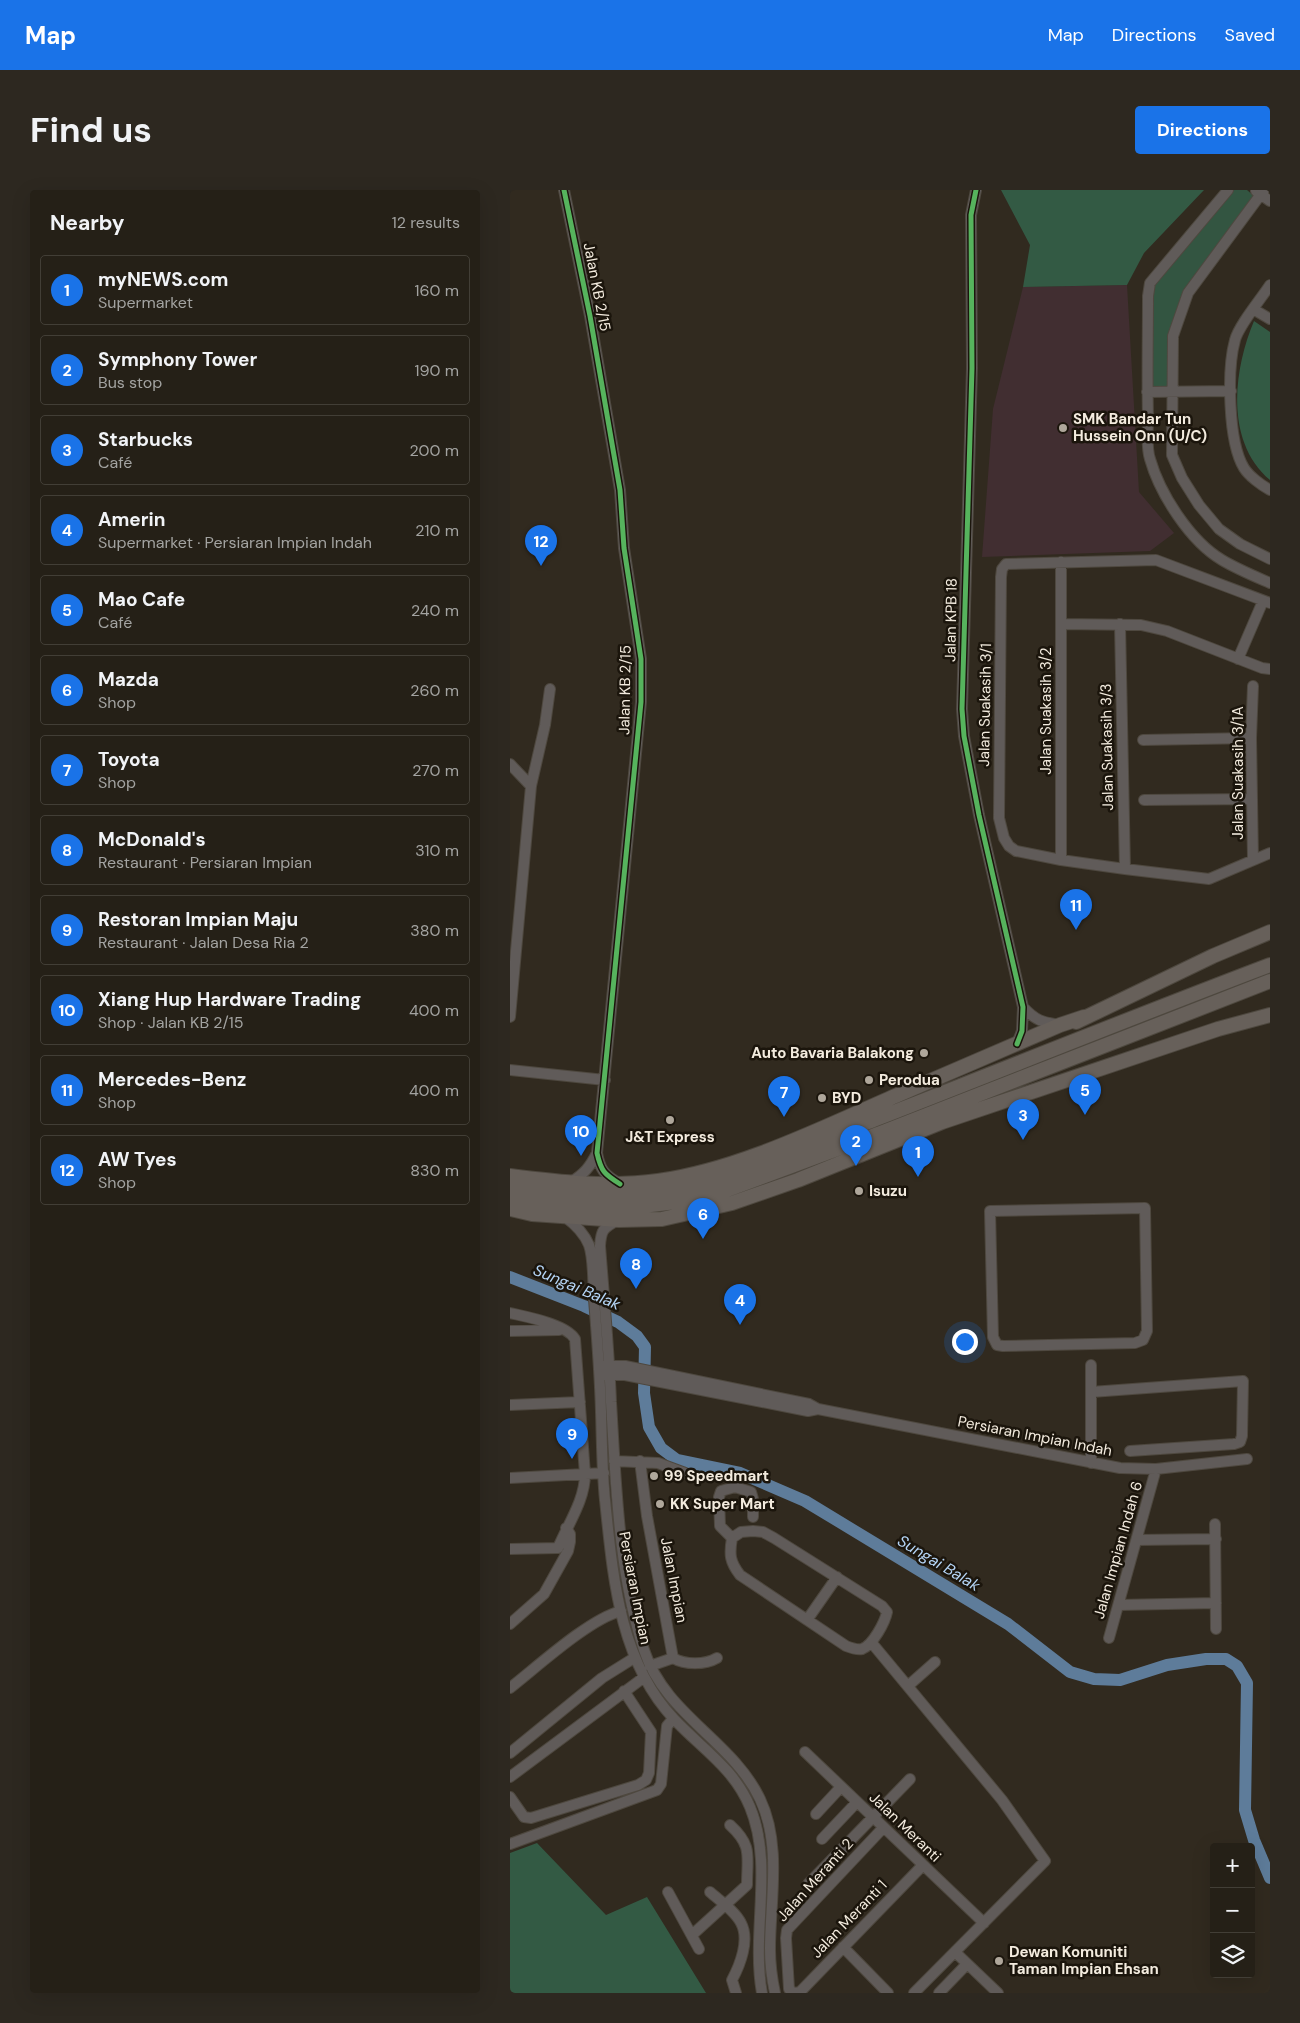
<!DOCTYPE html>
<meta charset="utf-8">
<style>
body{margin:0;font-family:"DM Sans",sans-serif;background:#2d2820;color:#f1f3f6}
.controls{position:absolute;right:15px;bottom:15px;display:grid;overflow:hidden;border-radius:5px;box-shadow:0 5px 20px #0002}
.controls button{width:45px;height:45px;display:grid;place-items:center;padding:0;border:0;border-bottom:1px solid #423e36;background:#252017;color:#f1f3f6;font:25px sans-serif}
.you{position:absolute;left:454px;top:1151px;width:18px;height:18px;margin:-12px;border:4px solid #fff;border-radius:50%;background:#1a73e8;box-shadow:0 0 0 8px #1a73e833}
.badge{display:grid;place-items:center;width:32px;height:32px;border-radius:50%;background:#1a73e8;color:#fff;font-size:16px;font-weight:700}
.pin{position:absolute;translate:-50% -41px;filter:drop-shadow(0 1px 2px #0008)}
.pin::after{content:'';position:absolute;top:26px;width:18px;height:15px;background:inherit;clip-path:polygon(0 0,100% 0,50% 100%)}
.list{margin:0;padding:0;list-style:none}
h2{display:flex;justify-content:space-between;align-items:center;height:65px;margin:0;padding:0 20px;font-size:21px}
h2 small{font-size:16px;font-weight:400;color:#a3a3a1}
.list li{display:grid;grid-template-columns:32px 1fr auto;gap:15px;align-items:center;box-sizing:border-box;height:70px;margin:0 10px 10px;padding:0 10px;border:1px solid #423e36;border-radius:5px}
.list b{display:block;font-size:19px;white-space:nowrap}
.list p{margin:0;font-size:16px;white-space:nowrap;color:#a3a3a1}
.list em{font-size:16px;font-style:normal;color:#a3a3a1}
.icon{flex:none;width:28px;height:28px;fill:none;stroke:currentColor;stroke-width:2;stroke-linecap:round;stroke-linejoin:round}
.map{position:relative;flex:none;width:760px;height:1803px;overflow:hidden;border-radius:5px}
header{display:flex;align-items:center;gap:30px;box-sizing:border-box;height:70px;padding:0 25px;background:#1a73e8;color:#fff}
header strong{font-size:24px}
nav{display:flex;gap:28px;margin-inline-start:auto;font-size:18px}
.intro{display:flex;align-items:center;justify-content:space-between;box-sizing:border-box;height:120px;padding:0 30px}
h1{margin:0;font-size:35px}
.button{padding:12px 22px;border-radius:5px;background:#1a73e8;color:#fff;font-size:18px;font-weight:700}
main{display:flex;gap:30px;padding:0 30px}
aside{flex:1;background:#252017;border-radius:5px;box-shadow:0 5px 20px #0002}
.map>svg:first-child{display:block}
.education{fill:#412e31}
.green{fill:#335541}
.forest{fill:#335a44}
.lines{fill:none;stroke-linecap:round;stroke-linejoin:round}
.river{stroke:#5e7c9a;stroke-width:12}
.minor-casing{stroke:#4e483f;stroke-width:12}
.highway-casing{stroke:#4e483f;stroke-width:16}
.minor{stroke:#605b59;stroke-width:10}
.highway{stroke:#67605a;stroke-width:14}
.cycleway-casing{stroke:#1b150c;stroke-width:8}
.cycleway{stroke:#56b35d;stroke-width:5}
.poi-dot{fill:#afa79b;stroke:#1b150c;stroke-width:2}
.labels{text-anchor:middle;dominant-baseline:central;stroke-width:5;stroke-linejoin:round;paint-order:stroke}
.street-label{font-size:15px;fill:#f3ebde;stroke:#1b150c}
.poi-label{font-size:15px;font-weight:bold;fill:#f3ebde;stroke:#1b150c;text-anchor:start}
.water-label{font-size:16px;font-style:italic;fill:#b5d5f6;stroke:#1b150c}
</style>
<header>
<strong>Map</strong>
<nav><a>Map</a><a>Directions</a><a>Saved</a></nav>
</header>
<div class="intro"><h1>Find us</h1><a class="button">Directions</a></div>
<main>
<aside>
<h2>Nearby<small>12 results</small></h2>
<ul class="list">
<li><span class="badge">1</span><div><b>myNEWS.com</b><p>Supermarket</p></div><em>160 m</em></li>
<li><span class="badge">2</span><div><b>Symphony Tower</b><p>Bus stop</p></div><em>190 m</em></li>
<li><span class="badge">3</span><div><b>Starbucks</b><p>Café</p></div><em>200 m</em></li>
<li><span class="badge">4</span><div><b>Amerin</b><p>Supermarket · Persiaran Impian Indah</p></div><em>210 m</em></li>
<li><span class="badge">5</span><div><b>Mao Cafe</b><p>Café</p></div><em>240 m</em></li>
<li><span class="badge">6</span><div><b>Mazda</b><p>Shop</p></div><em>260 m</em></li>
<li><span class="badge">7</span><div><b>Toyota</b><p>Shop</p></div><em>270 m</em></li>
<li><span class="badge">8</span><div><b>McDonald's</b><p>Restaurant · Persiaran Impian</p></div><em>310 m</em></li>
<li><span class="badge">9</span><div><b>Restoran Impian Maju</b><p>Restaurant · Jalan Desa Ria 2</p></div><em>380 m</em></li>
<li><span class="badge">10</span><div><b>Xiang Hup Hardware Trading</b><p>Shop · Jalan KB 2/15</p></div><em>400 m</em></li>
<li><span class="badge">11</span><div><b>Mercedes-Benz</b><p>Shop</p></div><em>400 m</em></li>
<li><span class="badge">12</span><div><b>AW Tyes</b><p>Shop</p></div><em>830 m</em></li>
</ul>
</aside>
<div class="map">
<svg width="760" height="1803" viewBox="0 0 760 1803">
<rect width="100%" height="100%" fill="#312a1f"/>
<!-- education -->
<path class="education" d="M 617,95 L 629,302 L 664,343 L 640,361 L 472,367 L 483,219 L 513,97 Z"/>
<!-- green -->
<path class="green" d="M 723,0 L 737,0 L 744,6 L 674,100 L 659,199 L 641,199 L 643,94 Z"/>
<!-- forest -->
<path class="forest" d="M 491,0 L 694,0 L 634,63 L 617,95 L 513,97 L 520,55 Z
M 744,131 L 760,142 L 760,290 C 715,252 723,181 744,131 Z
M 27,1653 L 96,1725 L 137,1707 L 196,1803 L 0,1803 L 0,1663 Z"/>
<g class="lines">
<!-- river -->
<path class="river" d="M 0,1087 L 74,1116 L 108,1132 L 127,1146 L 135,1157 L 134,1203 L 139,1237 L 151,1258 L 167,1270 L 230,1283 L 295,1311 L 498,1434 L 560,1482 L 584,1489 L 610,1490 L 657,1475 L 696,1469 L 716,1469 L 727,1476 L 737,1493 L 735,1620 L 744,1650 L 760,1688"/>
<!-- minor casing -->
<g class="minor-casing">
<path id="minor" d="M 54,0 L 80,126 L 110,300 L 114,358 L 131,469 L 131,512 L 87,963 C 90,979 94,985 109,993
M 466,0 L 461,25 L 462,178 L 452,519 L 454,546 L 469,625 L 513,817 L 512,841 L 507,854
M 718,0 L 640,93 L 638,106 C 638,146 637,187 638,228 C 638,241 636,257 640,269 C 650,304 680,351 712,370 C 727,379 744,386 760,393
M 754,0 L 678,103 L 663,146 L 662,265 L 672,288 L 689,315 L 709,339 L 730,354 L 760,369
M 746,1 L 760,11
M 760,95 C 751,109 729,135 725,150 C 717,179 718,252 734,278 C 739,286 751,295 760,300
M 743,119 L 760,129
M 637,202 L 721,201
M 760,413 L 646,370 L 496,374 L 492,379 L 491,387 L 489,628 L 494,648 L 499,656 L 506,661 L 551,670 L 615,679 L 699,689 L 760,663
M 551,434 L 631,435 L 657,441 L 752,478 L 760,479
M 610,434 L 615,679
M 728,469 L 753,411
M 633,550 L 741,548
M 0,574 L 21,596
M 634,610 L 742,609
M 551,670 L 551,372
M 743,670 L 741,548 L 743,496
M 513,817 C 526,831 532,832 550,835
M 0,827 L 21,596 L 35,535 L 40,499
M 0,880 L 95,890
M 61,992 C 74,984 80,977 87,963
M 635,1018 L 637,1141 L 633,1150 L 625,1153 L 493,1156 L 487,1155 L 483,1147 L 480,1021 Z
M 55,1027 C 66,1035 74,1043 79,1055 C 84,1069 83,1094 84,1109 C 87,1147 90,1184 91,1222 C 92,1251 92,1281 95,1310 C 103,1386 109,1471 164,1529 C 191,1558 224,1578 240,1617 C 264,1675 241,1742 252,1803
M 108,1030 C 93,1038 91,1040 90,1056 C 94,1108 99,1160 101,1212 C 106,1293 108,1382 134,1460 C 155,1525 222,1550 250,1609 C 272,1655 260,1711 260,1759 C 260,1774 262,1789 265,1803
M 0,1123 C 17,1127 56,1134 65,1149 L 75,1284 C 75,1310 58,1334 48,1358 L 0,1359
M 0,1141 L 49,1140
M 93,1176 L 115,1176 L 299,1214 L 308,1219 L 610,1278 L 646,1279 L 737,1269
M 95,1185 L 115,1185 L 298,1221 L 308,1219
M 581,1202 L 733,1191 L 732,1246 L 730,1252 L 724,1254 L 620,1261
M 0,1215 L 70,1212
M 104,1271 L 148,1273 L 175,1283
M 130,1271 L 137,1326 L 163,1468 C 175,1475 195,1475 207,1468
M 581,1273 L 581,1175
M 0,1288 L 94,1283
M 705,1334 L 706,1439
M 243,1341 L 253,1342 L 264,1348 L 372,1416 L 377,1422 C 375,1432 363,1455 352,1459 C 347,1460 341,1458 336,1456 L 230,1385 C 220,1372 219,1365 222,1348 L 231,1342 Z
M 222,1348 L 210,1336 L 209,1307 L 211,1301 L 225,1297 L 241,1302 L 243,1309 L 243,1327
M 627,1350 L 706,1349
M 609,1415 L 706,1413
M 297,1430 L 327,1387
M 0,1434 L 34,1404 L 58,1361 L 60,1352 L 60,1344 L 56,1338
M 599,1448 L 646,1279
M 361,1452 L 492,1610 L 535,1671 L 404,1803
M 140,1476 L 163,1468
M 399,1495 L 425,1472
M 0,1498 C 27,1477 79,1429 111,1421
M 295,1562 L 474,1733
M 0,1563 L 92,1488 L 124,1468
M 0,1587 L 133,1488
M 0,1607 L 14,1627 L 21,1628 L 128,1595 L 136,1590 L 139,1583 L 141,1542 L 114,1501
M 306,1624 L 331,1597
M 220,1635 C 243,1656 237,1666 237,1695
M 312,1649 L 347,1612
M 0,1654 L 147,1600 L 151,1594 L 157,1536 L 163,1529
M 298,1694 L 400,1589
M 158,1702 L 189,1759
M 200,1702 C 210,1711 225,1721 231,1733 C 240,1750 230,1775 222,1790 L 226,1803
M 182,1745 L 237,1695
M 333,1757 L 378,1803
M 445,1762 L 488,1803
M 283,1803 L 279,1799 L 276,1748 L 277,1740 L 373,1638
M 285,1803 L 290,1802 L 413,1675
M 429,1803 L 457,1774"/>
</g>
<!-- highway casing -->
<g class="highway-casing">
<path id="highway" d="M 566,832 L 703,766 L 760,742
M 0,986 C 48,992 99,998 148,991 C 229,980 314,937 390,904 C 443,881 497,858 550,835 L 574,827
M 0,997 C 44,1004 105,1008 149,1002 C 223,992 296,956 366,929 C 497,878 628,825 760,775
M 0,1011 L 116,1018 L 182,1010 L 217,1000 L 373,942 L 760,791
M 1,1019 L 22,1024 L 109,1030 L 152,1029 L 222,1013 L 288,990 L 432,932 L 708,839 L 760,825"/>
</g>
<!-- minor -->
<use href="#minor" class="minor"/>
<!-- highway -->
<use href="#highway" class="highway"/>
<!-- cycleway casing -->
<g class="cycleway-casing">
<path id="cycleway" d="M 54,0 L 80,126 L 110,300 L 114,358 L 131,469 L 131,512 L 87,963 C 91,981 94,984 110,994
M 466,0 L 461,25 L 462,178 L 452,519 L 454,546 L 469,625 L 513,817 L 512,841 L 507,854"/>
</g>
<!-- cycleway -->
<use href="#cycleway" class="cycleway"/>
</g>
<!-- markers -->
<g class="poi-dot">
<circle cx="553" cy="238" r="5"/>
<circle cx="414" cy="863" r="5"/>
<circle cx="359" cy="890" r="5"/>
<circle cx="312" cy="908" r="5"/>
<circle cx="160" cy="930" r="5"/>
<circle cx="349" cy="1001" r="5"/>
<circle cx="144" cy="1286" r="5"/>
<circle cx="150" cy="1314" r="5"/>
<circle cx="489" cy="1771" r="5"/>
</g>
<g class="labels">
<!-- street labels -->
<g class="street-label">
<text transform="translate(87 97) rotate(79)">Jalan KB 2/15</text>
<text transform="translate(441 430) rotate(-89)">Jalan KPB 18</text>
<text transform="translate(115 500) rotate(-89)">Jalan KB 2/15</text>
<text transform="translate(475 515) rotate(-89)">Jalan Suakasih 3/1</text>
<text transform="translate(536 521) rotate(-90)">Jalan Suakasih 3/2</text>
<text transform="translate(597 557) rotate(-91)">Jalan Suakasih 3/3</text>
<text transform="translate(728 583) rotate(-90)">Jalan Suakasih 3/1A</text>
<text transform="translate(525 1246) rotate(11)">Persiaran Impian Indah</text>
<text transform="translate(608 1360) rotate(-74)">Jalan Impian Indah 6</text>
<text transform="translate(164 1390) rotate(79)">Jalan Impian</text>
<text transform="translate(125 1398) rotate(79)">Persiaran Impian</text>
<text transform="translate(395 1637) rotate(44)">Jalan Meranti</text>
<text transform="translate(305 1690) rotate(-48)">Jalan Meranti 2</text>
<text transform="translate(339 1729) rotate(-46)">Jalan Meranti 1</text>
</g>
<!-- poi labels -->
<g class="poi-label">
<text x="563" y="229">SMK Bandar Tun<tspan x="563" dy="17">Hussein Onn (U/C)</tspan></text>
<text x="404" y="863" text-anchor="end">Auto Bavaria Balakong</text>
<text x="369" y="890">Perodua</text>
<text x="322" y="908">BYD</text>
<text x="160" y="947" text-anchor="middle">J&amp;T Express</text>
<text x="359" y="1001">Isuzu</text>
<text x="154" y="1286">99 Speedmart</text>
<text x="160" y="1314">KK Super Mart</text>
<text x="499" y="1762">Dewan Komuniti<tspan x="499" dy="17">Taman Impian Ehsan</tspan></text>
</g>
<!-- water labels -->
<g class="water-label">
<text transform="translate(67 1097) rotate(23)">Sungai Balak</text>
<text transform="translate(429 1373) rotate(31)">Sungai Balak</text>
</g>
</g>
</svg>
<div class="controls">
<button>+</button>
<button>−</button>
<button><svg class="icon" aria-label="layers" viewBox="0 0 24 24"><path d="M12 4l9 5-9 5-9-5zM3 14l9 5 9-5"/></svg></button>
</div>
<div class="you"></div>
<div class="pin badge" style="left:408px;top:987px">1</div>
<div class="pin badge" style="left:346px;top:976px">2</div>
<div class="pin badge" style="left:513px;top:950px">3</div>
<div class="pin badge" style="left:230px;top:1135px">4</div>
<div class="pin badge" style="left:575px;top:925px">5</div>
<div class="pin badge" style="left:193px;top:1049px">6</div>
<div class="pin badge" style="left:274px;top:927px">7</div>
<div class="pin badge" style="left:126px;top:1099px">8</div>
<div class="pin badge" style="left:62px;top:1269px">9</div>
<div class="pin badge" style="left:71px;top:966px">10</div>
<div class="pin badge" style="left:566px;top:740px">11</div>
<div class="pin badge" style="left:31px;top:376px">12</div>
</div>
</main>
